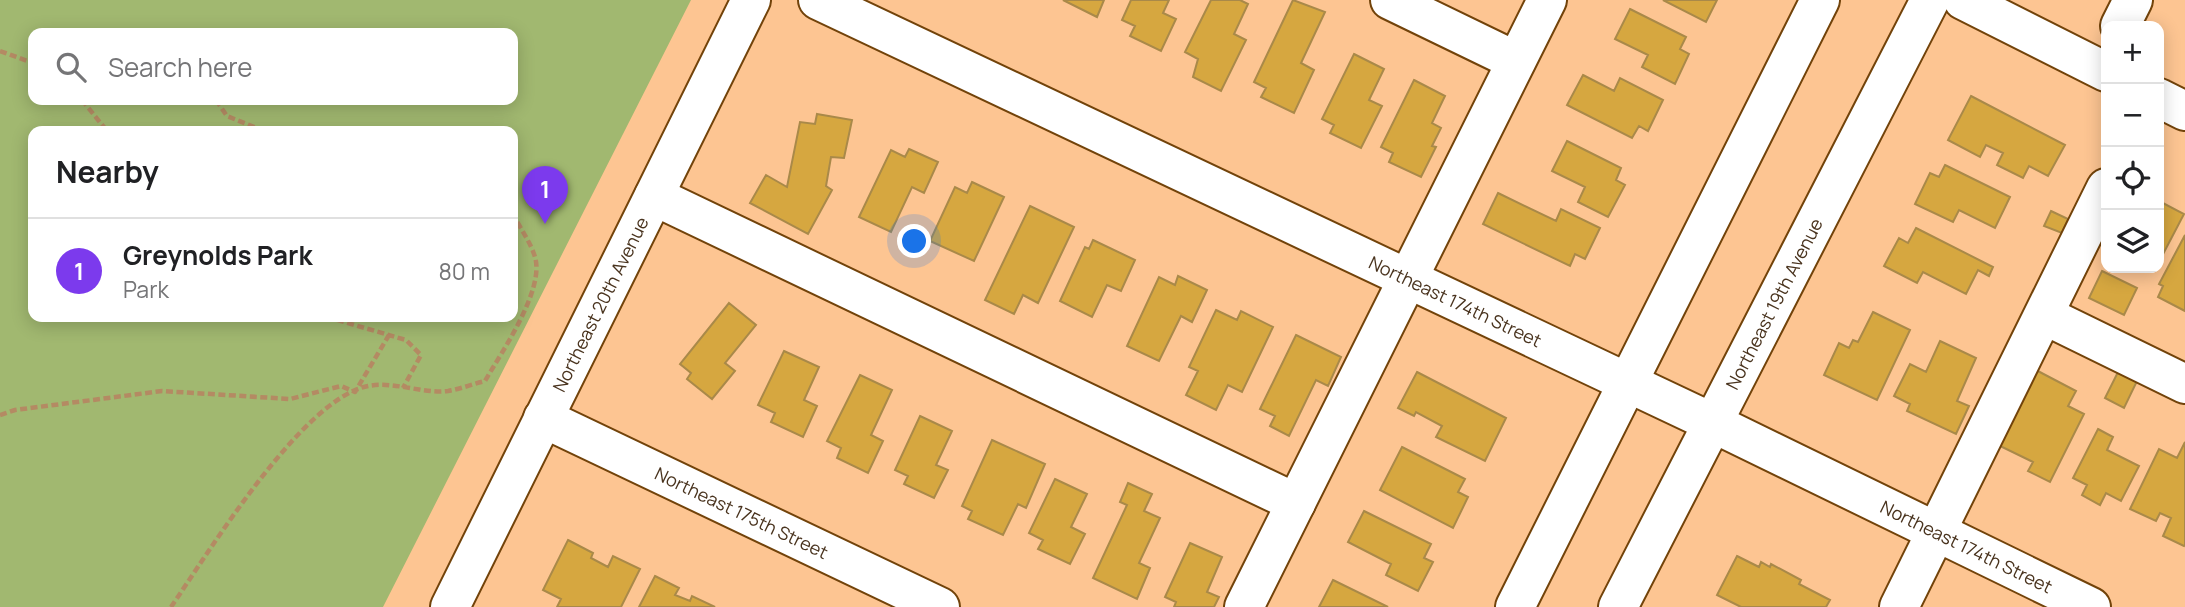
<!DOCTYPE html>
<meta charset="utf-8">
<style>
body{margin:0;font-family:Manrope,sans-serif;background:#f2f2f2;color:#202124}
.controls{position:absolute;right:21px;top:21px;display:grid;overflow:hidden;border-radius:14px;box-shadow:0 4px 18px #0003}
.controls button{width:63px;height:63px;display:grid;place-items:center;padding:0;border:0;border-bottom:2px solid #e0e0e0;background:#fff;color:#202124;font:35px sans-serif}
.you{position:absolute;left:915px;top:242px;width:24px;height:24px;margin:-18px;border:5px solid #fff;border-radius:50%;background:#1a73e8;box-shadow:0 0 0 10px #1a73e833}
.badge{display:grid;place-items:center;width:46px;height:46px;border-radius:50%;background:#7c3aed;color:#fff;font-size:23px;font-weight:700}
.pin{position:absolute;translate:-50% -58px;filter:drop-shadow(0 2px 4px #0008)}
.pin::after{content:'';position:absolute;top:37px;width:24px;height:21px;background:inherit;clip-path:polygon(0 0,100% 0,50% 100%)}
.list{margin:0;padding:0;list-style:none}
h2{display:flex;justify-content:space-between;align-items:center;height:91px;margin:0;padding:0 28px;font-size:30px}
h2 small{font-size:23px;font-weight:400;color:#757577}
.list li{display:grid;grid-template-columns:46px 1fr auto;gap:21px;align-items:center;box-sizing:border-box;height:105px;padding:0 28px;border-top:2px solid #e0e0e0}
.list b{display:block;font-size:26px;white-space:nowrap}
.list p{margin:0;font-size:23px;white-space:nowrap;color:#757577}
.list em{font-size:23px;font-style:normal;color:#757577}
.icon{flex:none;width:38px;height:38px;fill:none;stroke:currentColor;stroke-width:2;stroke-linecap:round;stroke-linejoin:round}
.map{position:relative;flex:none;width:2185px;height:607px;overflow:hidden}
.search{position:absolute;background:#fff;box-shadow:0 4px 18px #0003;left:28px;top:28px;width:490px;height:77px;display:flex;align-items:center;gap:18px;box-sizing:border-box;padding:0 24px;border-radius:14px;color:#757577;font-size:26px}
.panel{position:absolute;background:#fff;box-shadow:0 4px 18px #0003;left:28px;top:126px;width:490px;height:196px;border-radius:14px}
.map>svg:first-child{display:block}
.green{fill:#a1b870;fill-rule:evenodd}
.building{fill:#d6a740;stroke:#a98949;stroke-width:2}
.lines{fill:none;stroke-linecap:round;stroke-linejoin:round}
.minor-casing{stroke:#72430a;stroke-width:42}
.path{stroke:#b48a63;stroke-width:4.5;stroke-dasharray:7 3.5;stroke-linecap:butt}
.minor{stroke:#fff;stroke-width:38}
.labels{text-anchor:middle;dominant-baseline:central;stroke-width:6;stroke-linejoin:round;paint-order:stroke}
.street-label{font-size:18px;fill:#49331e;stroke:#fcf0e6}
</style>
<div class="map">
<svg width="2185" height="607" viewBox="0 0 2185 607">
<rect width="100%" height="100%" fill="#fdc592"/>
<!-- green -->
<path class="green" d="M 0,0 L 691,0 L 383,607 L 0,607 ZM 33,33 L 513,33 L 513,100 L 33,100 ZM 33,131 L 513,131 L 513,317 L 33,317 Z"/>
<!-- building -->
<path class="building" d="M 1063,0 L 1104,0 L 1097,17 Z
M 1131,0 L 1169,0 L 1163,13 L 1176,19 L 1161,51 L 1130,36 L 1135,26 L 1122,20 Z
M 1211,0 L 1240,0 L 1248,4 L 1234,34 L 1246,40 L 1221,91 L 1193,77 L 1198,59 L 1185,52 Z
M 1293,0 L 1325,12 L 1301,63 L 1314,70 L 1294,113 L 1261,97 L 1266,88 L 1254,82 Z
M 1663,0 L 1717,0 L 1706,22 Z
M 1630,9 L 1686,37 L 1680,49 L 1689,54 L 1675,84 L 1642,67 L 1648,55 L 1615,39 Z
M 1354,54 L 1384,69 L 1369,100 L 1382,106 L 1361,148 L 1330,133 L 1334,125 L 1322,119 Z
M 1583,75 L 1614,91 L 1620,78 L 1663,100 L 1648,131 L 1639,126 L 1632,138 L 1567,105 Z
M 1414,80 L 1445,96 L 1432,123 L 1441,128 L 1432,146 L 1436,147 L 1421,177 L 1389,162 L 1393,153 L 1381,147 Z
M 1971,96 L 2065,145 L 2048,176 L 2029,166 L 2023,178 L 1997,165 L 2003,153 L 1986,145 L 1980,157 L 1948,140 Z
M 817,114 L 852,120 L 844,158 L 831,157 L 826,186 L 832,190 L 808,234 L 750,203 L 766,175 L 787,187 L 800,122 L 815,124 Z
M 1567,141 L 1621,168 L 1616,180 L 1625,185 L 1608,217 L 1578,202 L 1585,187 L 1552,171 Z
M 909,149 L 938,162 L 924,193 L 912,187 L 891,232 L 859,217 L 891,150 L 905,157 Z
M 1945,165 L 2010,197 L 1995,228 L 1959,210 L 1953,222 L 1915,204 L 1930,173 L 1939,177 Z
M 972,182 L 1004,197 L 974,261 L 930,241 L 955,187 L 967,193 Z
M 1498,193 L 1556,221 L 1561,209 L 1600,228 L 1585,259 L 1575,254 L 1570,266 L 1483,224 Z
M 2159,201 L 2184,214 L 2161,258 L 2159,257 Z
M 1030,206 L 1074,227 L 1038,303 L 1023,295 L 1014,314 L 985,300 Z
M 2051,211 L 2068,219 L 2062,233 L 2044,226 Z
M 1916,228 L 1993,267 L 1989,276 L 1978,270 L 1966,294 L 1923,272 L 1917,283 L 1884,266 L 1899,238 L 1908,243 Z
M 2185,235 L 2185,311 L 2158,297 L 2163,286 L 2159,284 Z
M 1093,240 L 1135,260 L 1121,291 L 1107,285 L 1092,317 L 1060,301 L 1085,247 L 1089,249 Z
M 2102,271 L 2137,288 L 2124,315 L 2089,298 Z
M 1178,276 L 1207,290 L 1192,322 L 1181,316 L 1159,361 L 1127,346 L 1159,277 L 1175,285 Z
M 729,303 L 756,325 L 725,363 L 735,371 L 712,399 L 687,379 L 691,373 L 680,364 Z
M 1216,310 L 1237,320 L 1241,311 L 1273,327 L 1242,392 L 1228,385 L 1216,410 L 1186,395 L 1198,371 L 1189,367 Z
M 1873,312 L 1910,330 L 1877,400 L 1824,375 L 1839,343 L 1849,348 L 1853,340 L 1858,342 Z
M 1296,335 L 1341,357 L 1328,386 L 1316,380 L 1289,436 L 1270,426 L 1275,416 L 1260,409 Z
M 1940,341 L 1976,358 L 1957,401 L 1969,406 L 1956,434 L 1907,411 L 1910,404 L 1894,396 L 1910,364 L 1926,372 Z
M 784,351 L 819,367 L 804,400 L 817,406 L 803,437 L 771,422 L 775,413 L 758,405 Z
M 2034,369 L 2076,391 L 2068,406 L 2084,414 L 2050,482 L 2028,471 L 2033,462 L 1996,444 Z
M 2119,370 L 2138,379 L 2124,408 L 2105,398 Z
M 1417,372 L 1506,418 L 1485,461 L 1436,437 L 1442,426 L 1416,412 L 1414,416 L 1398,408 Z
M 860,375 L 892,390 L 871,435 L 883,441 L 868,473 L 837,458 L 841,448 L 827,441 Z
M 920,416 L 952,431 L 936,465 L 948,470 L 934,498 L 904,484 L 908,476 L 895,470 Z
M 2098,429 L 2113,437 L 2107,450 L 2139,466 L 2121,501 L 2106,493 L 2100,505 L 2082,495 L 2087,485 L 2073,478 Z
M 992,440 L 1045,464 L 1026,508 L 1018,504 L 1003,535 L 968,519 L 972,511 L 962,506 Z
M 2185,442 L 2185,545 L 2184,546 L 2163,536 L 2171,518 L 2160,513 L 2156,521 L 2130,509 L 2159,449 L 2177,458 Z
M 1402,447 L 1465,479 L 1458,492 L 1468,497 L 1453,528 L 1380,490 Z
M 1055,479 L 1087,494 L 1071,527 L 1085,534 L 1070,564 L 1038,549 L 1043,540 L 1029,533 Z
M 1128,483 L 1152,494 L 1144,511 L 1160,518 L 1139,563 L 1150,568 L 1137,599 L 1093,578 L 1127,505 L 1120,502 Z
M 1364,511 L 1431,544 L 1424,558 L 1433,562 L 1418,591 L 1386,575 L 1391,564 L 1348,542 Z
M 568,540 L 593,553 L 591,558 L 608,567 L 613,556 L 640,569 L 621,607 L 557,607 L 561,599 L 543,590 Z
M 1190,543 L 1222,557 L 1207,592 L 1219,597 L 1214,607 L 1174,607 L 1176,602 L 1165,597 Z
M 1737,556 L 1759,567 L 1761,562 L 1770,567 L 1771,564 L 1801,580 L 1799,584 L 1830,600 L 1826,607 L 1741,607 L 1717,595 Z
M 655,576 L 679,588 L 675,595 L 690,601 L 692,596 L 715,607 L 639,607 Z
M 1333,580 L 1388,607 L 1319,607 Z"/>
<g class="lines">
<!-- minor casing -->
<g class="minor-casing">
<g id="minor">
<path id="s1" d="M 818,0 L 1711,422 L 2091,607"/>
<path d="M 1390,0 L 1516,61"/>
<path d="M 1963,0 L 2106,72"/>
<path d="M 2120,26 L 2133,0"/>
<path d="M 2159,98 L 2185,111"/>
<path d="M 654,196 L 1296,503"/>
<path d="M 2044,315 L 2185,384"/>
<path id="s2" d="M 543,418 L 940,607"/>
<path id="s3" d="M 450,607 L 751,0"/>
<path d="M 1244,607 L 1547,0"/>
<path d="M 1515,607 L 1820,0"/>
<path id="s4" d="M 1618,607 L 1930,0"/>
<path d="M 1899,607 L 2106,188"/>
</g>
</g>
<!-- path -->
<path class="path" d="M 0,51 L 33,63
M 82,100 L 107,131
M 216,100 L 227,116 L 264,131
M 327,317 L 406,340 L 421,355 L 403,388
M 0,415 L 15,410 L 162,391 L 290,399 L 341,386 L 355,392 L 389,335
M 171,607 C 209,552 302,399 368,386 C 394,381 423,394 448,391 C 460,389 473,384 485,381 C 501,353 545,290 535,257 C 531,243 520,228 513,214"/>
<!-- minor -->
<use href="#minor" class="minor"/>
</g>
<g class="labels">
<!-- street labels -->
<g class="street-label">
<text stroke="none"><textPath href="#s1" startOffset="705">Northeast 174th Street</textPath></text>
<text stroke="none"><textPath href="#s4" startOffset="341">Northeast 19th Avenue</textPath></text>
<text stroke="none"><textPath href="#s3" startOffset="338">Northeast 20th Avenue</textPath></text>
<text stroke="none"><textPath href="#s2" startOffset="220">Northeast 175th Street</textPath></text>
<text stroke="none"><textPath href="#s1" startOffset="1272">Northeast 174th Street</textPath></text>
</g>
</g>
</svg>
<div class="controls">
<button>+</button>
<button>−</button>
<button><svg class="icon" aria-label="locate" viewBox="0 0 24 24"><circle cx="12" cy="12" r="6"/><path d="M12 2v4M12 18v4M2 12h4M18 12h4"/></svg></button>
<button><svg class="icon" aria-label="layers" viewBox="0 0 24 24"><path d="M12 4l9 5-9 5-9-5zM3 14l9 5 9-5"/></svg></button>
</div>
<div class="you"></div>
<div class="pin badge" style="left:545px;top:224px">1</div>
<div class="search"><svg class="icon" aria-label="search" viewBox="0 0 24 24"><circle cx="10" cy="10" r="6"/><path d="M15 15l6 6"/></svg>Search here</div>
<section class="panel">
<h2>Nearby<small></small></h2>
<ul class="list">
<li><span class="badge">1</span><div><b>Greynolds Park</b><p>Park</p></div><em>80 m</em></li>
</ul>
</section>
</div>
